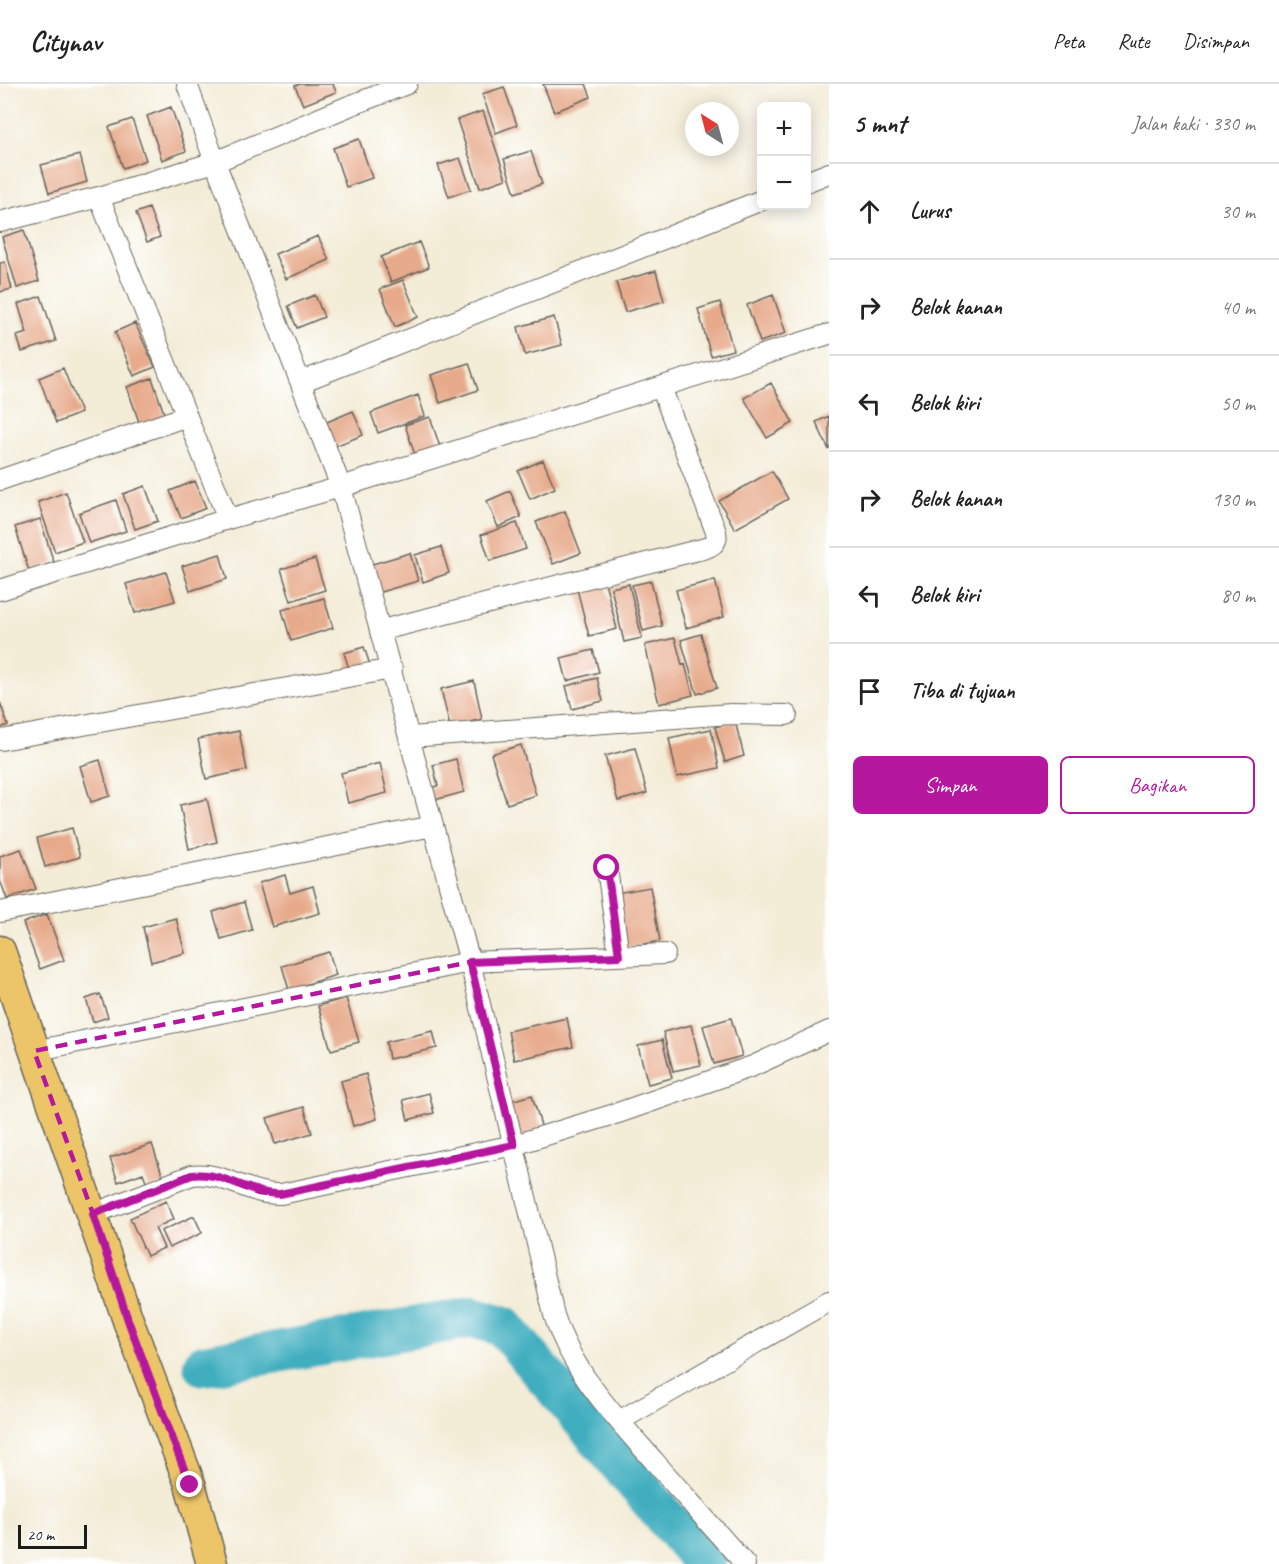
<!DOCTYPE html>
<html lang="id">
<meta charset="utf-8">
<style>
body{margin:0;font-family:Caveat,sans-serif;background:#f2f2f2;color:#222}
.controls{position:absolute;right:18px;top:18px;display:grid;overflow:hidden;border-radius:9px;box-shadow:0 3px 15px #0003}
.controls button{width:54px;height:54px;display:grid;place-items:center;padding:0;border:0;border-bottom:2px solid #e0e0e0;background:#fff;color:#222;font:30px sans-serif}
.compass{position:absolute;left:685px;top:18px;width:54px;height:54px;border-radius:50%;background:#fff;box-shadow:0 3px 15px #0003;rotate:324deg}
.scale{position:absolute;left:18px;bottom:15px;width:69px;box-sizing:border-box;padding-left:6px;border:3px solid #1c1c1c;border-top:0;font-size:16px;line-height:21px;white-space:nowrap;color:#1c1c1c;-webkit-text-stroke:4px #fff;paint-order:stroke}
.stop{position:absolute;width:18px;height:18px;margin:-14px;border:4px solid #b5179e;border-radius:50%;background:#fff}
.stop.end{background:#b5179e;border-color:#fff;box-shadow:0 2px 6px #0008}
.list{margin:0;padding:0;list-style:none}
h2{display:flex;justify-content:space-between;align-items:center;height:78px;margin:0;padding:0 24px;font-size:26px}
h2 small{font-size:20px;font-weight:400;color:#767676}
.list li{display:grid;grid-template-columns:39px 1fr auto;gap:18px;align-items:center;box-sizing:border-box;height:96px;padding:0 24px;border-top:2px solid #e0e0e0}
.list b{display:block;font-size:22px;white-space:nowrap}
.list em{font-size:20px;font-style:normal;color:#767676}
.actions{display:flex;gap:12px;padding:18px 24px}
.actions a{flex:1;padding:14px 0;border:2px solid #b5179e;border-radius:9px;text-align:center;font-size:21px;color:#b5179e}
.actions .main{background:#b5179e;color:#fff}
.icon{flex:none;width:33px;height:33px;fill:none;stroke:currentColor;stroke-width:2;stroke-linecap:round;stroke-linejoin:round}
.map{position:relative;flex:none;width:829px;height:1480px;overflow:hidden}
header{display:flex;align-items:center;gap:36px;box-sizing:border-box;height:84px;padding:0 30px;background:#fff;border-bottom:2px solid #e0e0e0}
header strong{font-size:28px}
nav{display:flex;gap:33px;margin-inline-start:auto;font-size:21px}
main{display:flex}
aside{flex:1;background:#fff}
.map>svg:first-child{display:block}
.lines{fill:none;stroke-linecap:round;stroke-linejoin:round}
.river{stroke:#41aebf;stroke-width:42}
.building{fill:#e7aa8b}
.minor-casing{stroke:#67655d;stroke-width:22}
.primary-casing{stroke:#67655d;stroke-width:33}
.minor{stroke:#fff;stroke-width:20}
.primary{stroke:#edc569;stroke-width:30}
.route{stroke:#b5179e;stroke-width:8}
.marked{fill:none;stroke:#b5179e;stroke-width:4.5;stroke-dasharray:12 8;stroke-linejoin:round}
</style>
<header>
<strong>Citynav</strong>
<nav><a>Peta</a><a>Rute</a><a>Disimpan</a></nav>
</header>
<main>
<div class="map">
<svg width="829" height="1480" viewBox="0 0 829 1480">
<rect width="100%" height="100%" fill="#fff"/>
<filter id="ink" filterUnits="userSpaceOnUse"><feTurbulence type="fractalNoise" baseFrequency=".0167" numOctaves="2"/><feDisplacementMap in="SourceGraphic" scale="12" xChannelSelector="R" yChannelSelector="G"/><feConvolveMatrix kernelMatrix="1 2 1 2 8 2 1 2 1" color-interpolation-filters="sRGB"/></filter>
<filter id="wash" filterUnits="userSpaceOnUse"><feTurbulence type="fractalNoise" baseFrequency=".008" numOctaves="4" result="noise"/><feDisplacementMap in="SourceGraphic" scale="24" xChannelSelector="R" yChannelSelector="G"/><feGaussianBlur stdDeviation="1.35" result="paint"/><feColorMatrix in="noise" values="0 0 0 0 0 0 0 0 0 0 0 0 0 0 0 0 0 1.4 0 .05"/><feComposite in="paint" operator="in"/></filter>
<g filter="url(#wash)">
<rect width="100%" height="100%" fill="#f3ecd7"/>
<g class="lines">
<!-- river -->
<path class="river" d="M 204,1281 L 473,1233 L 503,1242 L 705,1480"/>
</g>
<g id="blocks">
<!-- building -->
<path class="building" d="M 300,0 L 333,0 L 336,8 L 303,21 L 295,2 Z
M 543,0 L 586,0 L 591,13 L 554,28 Z
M 504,3 L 517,41 L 496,49 L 482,10 Z
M 171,23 L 186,67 L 162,76 L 147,32 Z
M 483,27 L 506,95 L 480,104 L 457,36 Z
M 132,35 L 146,76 L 123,84 L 109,43 Z
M 359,55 L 372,94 L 346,103 L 333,64 Z
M 531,67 L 542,100 L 515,109 L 504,75 Z
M 80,71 L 87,98 L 49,109 L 41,81 Z
M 460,74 L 471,105 L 449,113 L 438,81 Z
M 149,124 L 160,153 L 147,158 L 136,129 Z
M 24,146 L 39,197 L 17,204 L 2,153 Z
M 318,152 L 329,176 L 286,195 L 275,170 Z
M 419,158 L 429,183 L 391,198 L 381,173 Z
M 5,178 L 12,205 L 0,208 L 0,179 Z
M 656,187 L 664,217 L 625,228 L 616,198 Z
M 403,196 L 418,233 L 395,243 L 380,205 Z
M 315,211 L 324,233 L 297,244 L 288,222 Z
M 773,211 L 786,249 L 760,258 L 747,221 Z
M 41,212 L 56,257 L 22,268 L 17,252 L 27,249 L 18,220 Z
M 720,218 L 733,266 L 711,272 L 698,225 Z
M 554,233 L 562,261 L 525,271 L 518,243 Z
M 135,239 L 155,283 L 134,292 L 115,248 Z
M 469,279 L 478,306 L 440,319 L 431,291 Z
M 63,284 L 81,329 L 56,339 L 39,294 Z
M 152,294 L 166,335 L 141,344 L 127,303 Z
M 771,299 L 793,339 L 767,354 L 744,314 Z
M 418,311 L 425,332 L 378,349 L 371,329 Z
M 353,327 L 363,351 L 330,364 L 320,341 Z
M 829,332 L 829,366 L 816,338 Z
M 430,333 L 440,363 L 415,371 L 405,341 Z
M 543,376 L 555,404 L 530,415 L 518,387 Z
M 772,387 L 788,415 L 735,445 L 719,417 Z
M 195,397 L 206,424 L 181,434 L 170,407 Z
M 145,402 L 158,437 L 135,445 L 123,410 Z
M 510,407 L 521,433 L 498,443 L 487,417 Z
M 66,408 L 83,458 L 55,468 L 38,418 Z
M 116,416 L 126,447 L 89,459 L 79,429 Z
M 565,427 L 581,469 L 553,480 L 536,438 Z
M 40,435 L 54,479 L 29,487 L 15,443 Z
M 517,439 L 526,465 L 490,477 L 481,451 Z
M 441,463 L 449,489 L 423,498 L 415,471 Z
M 410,469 L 418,497 L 377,509 L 369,481 Z
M 220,470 L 227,495 L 190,507 L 182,482 Z
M 315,475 L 325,506 L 291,517 L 281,485 Z
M 166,488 L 175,517 L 135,529 L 126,500 Z
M 715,496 L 724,533 L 686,544 L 676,506 Z
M 651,497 L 662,542 L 643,547 L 632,501 Z
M 605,498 L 617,545 L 589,552 L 577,505 Z
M 629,500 L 642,554 L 624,558 L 611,504 Z
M 324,514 L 333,544 L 291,557 L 282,526 Z
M 701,550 L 717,604 L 697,610 L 681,556 Z
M 675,554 L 682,581 L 685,580 L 693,611 L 659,620 L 645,561 Z
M 364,563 L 371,584 L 351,591 L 344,569 Z
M 593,566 L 599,588 L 567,597 L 561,574 Z
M 597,594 L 603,617 L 572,625 L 566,602 Z
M 474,597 L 482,635 L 450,643 L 441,605 Z
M 0,618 L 8,641 L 0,644 Z
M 735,637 L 744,672 L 725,678 L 715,643 Z
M 711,645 L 719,684 L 677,693 L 669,654 Z
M 239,647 L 247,686 L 206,695 L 198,655 Z
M 521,661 L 536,711 L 507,720 L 491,670 Z
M 635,664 L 647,709 L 618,717 L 605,672 Z
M 456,675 L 464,708 L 431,717 L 428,704 L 438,702 L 433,681 Z
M 100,676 L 110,712 L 91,718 L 80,682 Z
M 380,679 L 387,709 L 348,719 L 341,689 Z
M 207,715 L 217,758 L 189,765 L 180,721 Z
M 72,744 L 80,773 L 45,783 L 37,754 Z
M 21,765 L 36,805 L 7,815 L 0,796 L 0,772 Z
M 285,791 L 290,809 L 313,802 L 320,829 L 272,843 L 259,799 Z
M 650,803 L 660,857 L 625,864 L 616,809 Z
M 244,818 L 252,846 L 221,855 L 213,828 Z
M 47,830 L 64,876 L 40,885 L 23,839 Z
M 176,834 L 185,869 L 151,878 L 143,843 Z
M 329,868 L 336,891 L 289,906 L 282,882 Z
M 100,910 L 108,933 L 93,938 L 86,915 Z
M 346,914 L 359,958 L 331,966 L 318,922 Z
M 567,934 L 573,963 L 514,976 L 508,947 Z
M 731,934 L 742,972 L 714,980 L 703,942 Z
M 691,941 L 701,981 L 673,987 L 663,948 Z
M 433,947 L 437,964 L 389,975 L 386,958 Z
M 662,956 L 672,994 L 648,1000 L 638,962 Z
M 366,990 L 377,1035 L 353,1042 L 341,997 Z
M 429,1009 L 434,1029 L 408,1036 L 403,1016 Z
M 532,1011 L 542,1045 L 517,1053 L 507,1018 Z
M 304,1023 L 312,1049 L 275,1060 L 267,1034 Z
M 152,1060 L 165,1099 L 148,1104 L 143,1089 L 118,1098 L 110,1074 Z
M 166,1117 L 174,1135 L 155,1144 L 164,1164 L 147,1172 L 130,1134 Z
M 194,1132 L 202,1149 L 169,1164 L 161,1147 Z"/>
</g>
</g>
<g filter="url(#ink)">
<use href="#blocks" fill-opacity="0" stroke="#67655d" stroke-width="1.5"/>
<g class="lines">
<!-- minor casing -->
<g class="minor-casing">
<path id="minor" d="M 187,0 L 215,78 L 341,403 L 470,878 L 554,1231 C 572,1288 615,1333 654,1377 C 684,1411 715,1446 745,1480
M 806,98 L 829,89
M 99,113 L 228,435
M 0,138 L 99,113 L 215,78 L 349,22 L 407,0
M 301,298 L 762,116
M 0,396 L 187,332
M 0,506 L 228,435 L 341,403 L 829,250
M 382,546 L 706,464 C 714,461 718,457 716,448 L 661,303
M 410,653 L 731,630 L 787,631
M 1,656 L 392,585
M 607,784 L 619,872
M 0,828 L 433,742
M 34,967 L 470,878 L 665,870
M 93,1130 L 192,1091 C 224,1087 249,1112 281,1110 L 514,1061 L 618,1029 L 753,982 L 829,947
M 619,1337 L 829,1217"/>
</g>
<!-- primary casing -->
<g class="primary-casing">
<path id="primary" d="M 0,867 L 129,1239 L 190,1400 L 212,1480"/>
</g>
<!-- minor -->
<use href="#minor" class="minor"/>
<!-- primary -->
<use href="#primary" class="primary"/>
</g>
</g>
<g class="lines" filter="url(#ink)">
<!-- route -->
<path class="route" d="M 190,1401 L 129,1239 L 93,1130 L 192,1091 C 224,1087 249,1111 280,1110 L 514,1061 L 470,878 L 619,872 L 607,784"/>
</g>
<!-- marked area -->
<path class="marked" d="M 470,878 L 514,1061 L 281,1110 L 260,1108 L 220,1093 L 192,1091 L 93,1130 L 34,967 Z"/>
</svg>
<div class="controls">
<button>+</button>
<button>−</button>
</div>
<svg class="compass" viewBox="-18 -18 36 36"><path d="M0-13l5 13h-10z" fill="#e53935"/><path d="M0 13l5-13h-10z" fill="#767676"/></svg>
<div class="scale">20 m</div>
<div class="stop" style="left:607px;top:784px"></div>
<div class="stop end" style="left:190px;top:1401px"></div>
</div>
<aside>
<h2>5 mnt<small>Jalan kaki · 330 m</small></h2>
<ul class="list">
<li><svg class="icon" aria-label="ahead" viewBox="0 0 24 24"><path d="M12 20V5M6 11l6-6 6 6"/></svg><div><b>Lurus</b></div><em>30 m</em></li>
<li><svg class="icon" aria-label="right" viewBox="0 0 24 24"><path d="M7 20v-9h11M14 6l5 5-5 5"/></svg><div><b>Belok kanan</b></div><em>40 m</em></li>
<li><svg class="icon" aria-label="left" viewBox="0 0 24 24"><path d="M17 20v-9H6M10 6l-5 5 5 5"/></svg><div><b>Belok kiri</b></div><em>50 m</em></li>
<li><svg class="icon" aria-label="right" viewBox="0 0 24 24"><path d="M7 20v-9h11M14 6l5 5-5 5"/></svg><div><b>Belok kanan</b></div><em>130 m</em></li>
<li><svg class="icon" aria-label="left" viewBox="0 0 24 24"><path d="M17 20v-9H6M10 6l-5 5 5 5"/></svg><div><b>Belok kiri</b></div><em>80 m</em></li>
<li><svg class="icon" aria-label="arrive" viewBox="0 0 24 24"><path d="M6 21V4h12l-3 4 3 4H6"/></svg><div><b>Tiba di tujuan</b></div></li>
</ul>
<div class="actions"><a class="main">Simpan</a><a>Bagikan</a></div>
</aside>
</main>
